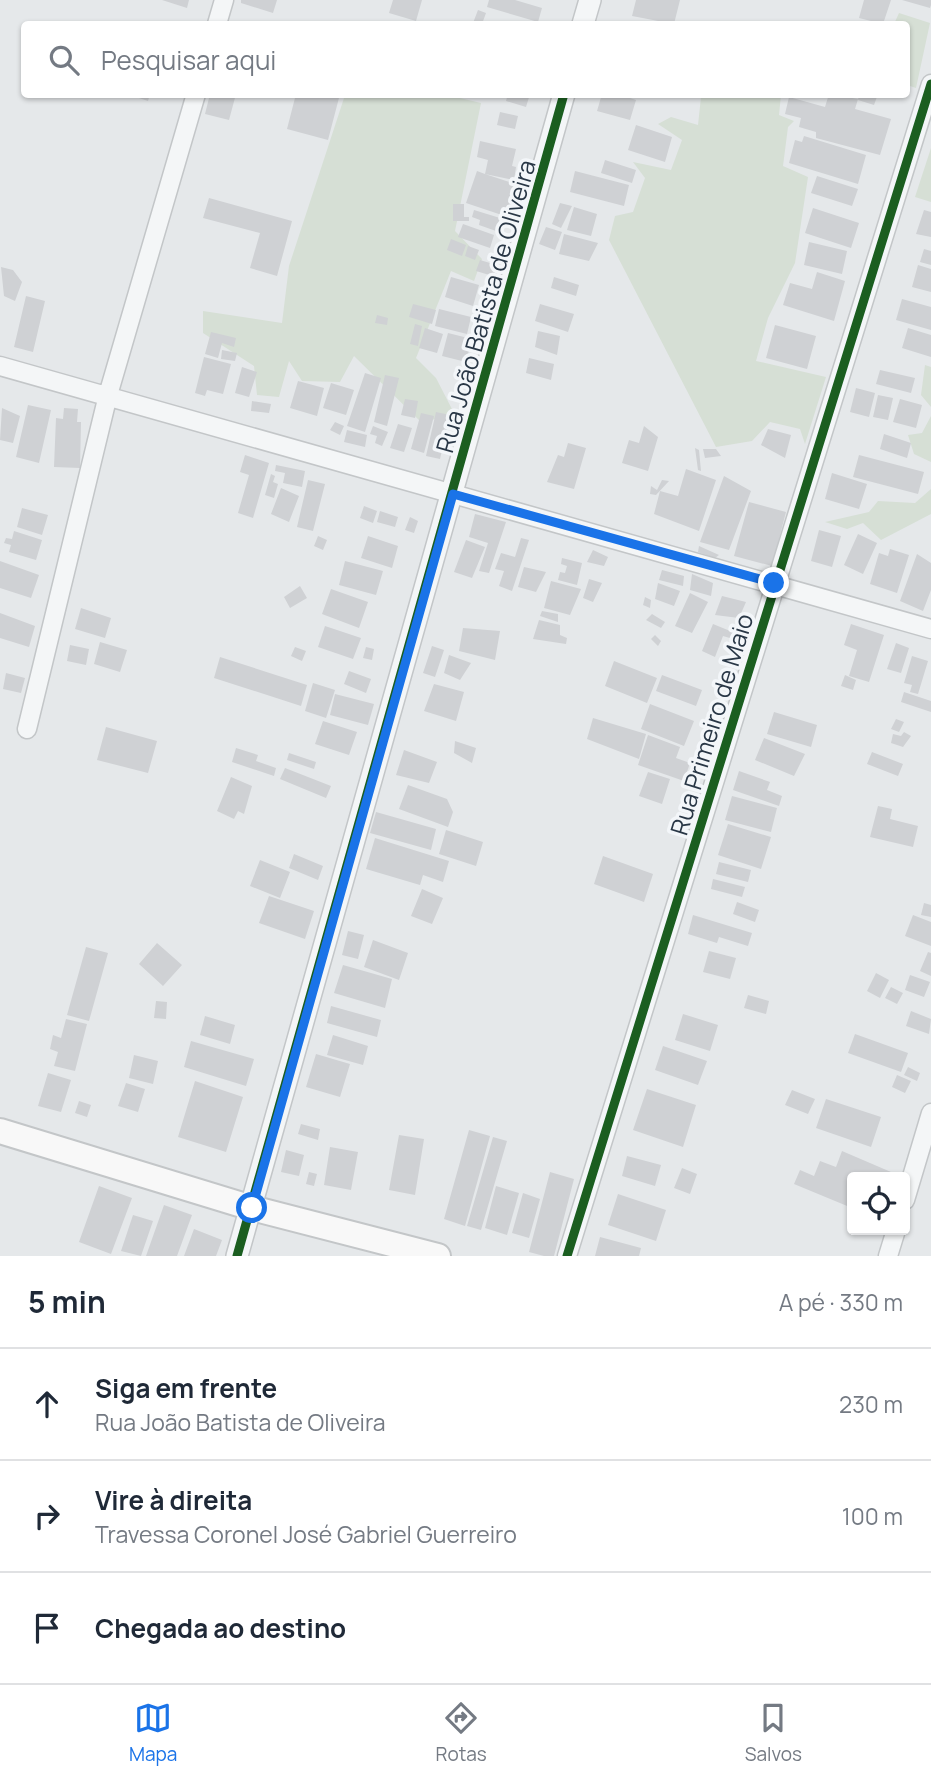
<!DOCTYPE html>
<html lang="pt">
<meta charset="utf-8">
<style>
body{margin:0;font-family:Manrope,sans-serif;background:#f2f2f3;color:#1f2937}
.controls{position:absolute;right:21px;bottom:21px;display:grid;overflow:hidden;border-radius:7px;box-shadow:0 2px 5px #0004}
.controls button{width:63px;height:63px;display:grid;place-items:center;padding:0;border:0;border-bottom:2px solid #e0e1e3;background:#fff;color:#1f2937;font:35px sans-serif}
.stop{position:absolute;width:21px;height:21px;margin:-16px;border:5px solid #1a73e8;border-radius:50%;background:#fff}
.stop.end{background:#1a73e8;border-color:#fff;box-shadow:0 2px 7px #0008}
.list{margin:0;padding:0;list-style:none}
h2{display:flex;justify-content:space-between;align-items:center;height:91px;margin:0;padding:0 28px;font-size:30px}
h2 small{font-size:23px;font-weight:400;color:#747a83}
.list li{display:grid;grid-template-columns:46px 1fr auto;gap:21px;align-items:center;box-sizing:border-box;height:112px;padding:0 28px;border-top:2px solid #e0e1e3}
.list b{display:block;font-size:26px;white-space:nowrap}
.list p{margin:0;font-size:23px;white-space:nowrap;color:#747a83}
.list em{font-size:23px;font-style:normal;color:#747a83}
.icon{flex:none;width:38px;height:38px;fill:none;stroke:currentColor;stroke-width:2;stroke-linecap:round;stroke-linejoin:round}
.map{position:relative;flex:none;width:931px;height:1256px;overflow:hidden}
.search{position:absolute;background:#fff;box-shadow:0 2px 5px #0004;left:21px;right:21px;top:21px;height:77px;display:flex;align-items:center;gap:18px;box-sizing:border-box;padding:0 24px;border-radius:7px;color:#747a83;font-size:26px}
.sheet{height:427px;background:#fff}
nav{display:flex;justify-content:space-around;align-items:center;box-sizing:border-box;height:98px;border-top:2px solid #e0e1e3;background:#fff;font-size:19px;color:#747a83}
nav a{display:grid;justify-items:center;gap:4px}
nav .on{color:#1a73e8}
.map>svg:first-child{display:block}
.green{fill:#d6dfd5}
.building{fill:#cfd1d4}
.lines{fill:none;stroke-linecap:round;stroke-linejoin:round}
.minor-casing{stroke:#c3c6c8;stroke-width:21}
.tertiary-casing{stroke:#c3c6c8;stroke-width:24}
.secondary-casing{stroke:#c3c6c8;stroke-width:28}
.minor{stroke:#f4f6f7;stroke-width:18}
.tertiary{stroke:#f4f6f7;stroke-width:21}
.secondary{stroke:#f8f8f8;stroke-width:24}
.cycleway-casing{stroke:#f3f6f9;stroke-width:13}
.cycleway{stroke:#1b5e20;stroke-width:9}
.route{stroke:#1a73e8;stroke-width:9}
.labels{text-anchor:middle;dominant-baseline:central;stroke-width:7;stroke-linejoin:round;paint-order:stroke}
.street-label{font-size:24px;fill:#293746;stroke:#f3f6f9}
</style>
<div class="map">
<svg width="931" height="1256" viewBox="0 0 931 1256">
<rect width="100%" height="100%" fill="#e5e8ea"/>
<!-- green -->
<path class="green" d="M 899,13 L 930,23 L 916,88 L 907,85 L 906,24 L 894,24 Z
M 345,95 L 447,95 L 481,103 L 455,231 L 482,259 L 474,281 L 451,271 L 416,358 L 436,378 L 454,413 L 422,423 L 354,356 L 340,382 L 302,381 L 289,361 L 279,397 L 257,395 L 254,366 L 203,333 L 203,311 L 282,323 L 289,266 Z
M 706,95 L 781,95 L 779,115 L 794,121 L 788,127 L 783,166 L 808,177 L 795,263 L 768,318 L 756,361 L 826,377 L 805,444 L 800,429 L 770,422 L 752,441 L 716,447 L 609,240 L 615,216 L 633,212 L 645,178 L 633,162 L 671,170 L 682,140 L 658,124 L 671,117 L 698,125 L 701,97 Z
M 931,148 L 931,202 L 915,197 Z
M 925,365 L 931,367 L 931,407 L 921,395 Z
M 931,416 L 931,462 L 914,454 L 908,435 L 922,433 Z
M 931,489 L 931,514 L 881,540 L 863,523 L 847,529 L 825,522 L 869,512 L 878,501 L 915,503 Z"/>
<!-- building -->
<path class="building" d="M 162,0 L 189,0 L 187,8 Z
M 241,0 L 277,0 L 273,13 L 241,3 Z
M 393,0 L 422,0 L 416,21 L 389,13 Z
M 489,0 L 515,0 L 542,8 L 538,22 L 487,7 Z
M 636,0 L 680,0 L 674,24 L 632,16 Z
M 864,0 L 891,0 L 883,24 L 859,18 Z
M 902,0 L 931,0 L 931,5 L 930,8 Z
M 478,10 L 486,13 L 482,24 L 473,23 Z
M 127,94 L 150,94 L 148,101 Z
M 210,94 L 236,94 L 229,120 L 205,114 Z
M 296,94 L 340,94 L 328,140 L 287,129 Z
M 508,94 L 530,94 L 526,107 L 506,101 Z
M 602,94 L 618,94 L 636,100 L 630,120 L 597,111 Z
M 829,94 L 858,99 L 855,109 L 891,119 L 880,155 L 816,138 L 816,132 L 799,127 L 801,118 L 785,114 L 789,97 L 825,107 Z
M 859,94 L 878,94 L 874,105 L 858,100 Z
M 500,112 L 518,116 L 515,129 L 497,125 Z
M 636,125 L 672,137 L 665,162 L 628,150 Z
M 804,136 L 866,155 L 858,184 L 789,163 L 795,140 L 802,142 Z
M 480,141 L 516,149 L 512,166 L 516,167 L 514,180 L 485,174 L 528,188 L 517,220 L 466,203 L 477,171 L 485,174 L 488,160 L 477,157 Z
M 605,160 L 636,170 L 632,183 L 601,173 Z
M 575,171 L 629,185 L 624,206 L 570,192 Z
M 817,176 L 858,189 L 852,206 L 811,193 Z
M 209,198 L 292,221 L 277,276 L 250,268 L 260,233 L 203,218 Z
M 560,203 L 572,206 L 561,228 L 552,224 Z
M 453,204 L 464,204 L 464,217 L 469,217 L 469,221 L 453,221 Z
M 574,207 L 597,214 L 591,236 L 567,230 Z
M 813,208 L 859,223 L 851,248 L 805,233 Z
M 474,210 L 500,218 L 496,231 L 479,225 L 480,220 L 472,217 Z
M 924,210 L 931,212 L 931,237 L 916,234 Z
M 463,224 L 494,235 L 490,248 L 458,237 Z
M 546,227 L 562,232 L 555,250 L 539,244 Z
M 564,234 L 598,243 L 589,261 L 559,254 Z
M 451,239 L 466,245 L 462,256 L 447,250 Z
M 809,242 L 847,251 L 842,274 L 804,265 Z
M 468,246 L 479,250 L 475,260 L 465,256 Z
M 924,249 L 931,251 L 931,265 L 920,262 Z
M 480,260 L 500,266 L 496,277 L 476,271 Z
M 918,265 L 931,269 L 931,292 L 912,287 Z
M 1,267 L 13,270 L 22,282 L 15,301 L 4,296 Z
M 817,272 L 845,281 L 834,321 L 783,305 L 790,283 L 812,289 Z
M 451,277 L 479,285 L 473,306 L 445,297 Z
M 554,277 L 579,285 L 576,296 L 551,288 Z
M 485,295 L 492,298 L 488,307 L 481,303 Z
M 26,296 L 45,301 L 33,352 L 14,347 Z
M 902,299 L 931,307 L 931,330 L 896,320 Z
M 413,304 L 436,310 L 432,324 L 409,317 Z
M 540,304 L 574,314 L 568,332 L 535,321 Z
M 439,309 L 471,317 L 467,334 L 435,326 Z
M 377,315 L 388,318 L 387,325 L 375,323 Z
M 415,324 L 422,326 L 418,346 L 410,344 Z
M 775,325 L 816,336 L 807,369 L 766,358 Z
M 425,328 L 443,334 L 437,353 L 419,348 Z
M 908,328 L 931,335 L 931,357 L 902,348 Z
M 538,331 L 560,336 L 557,355 L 535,347 Z
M 211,332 L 236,338 L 234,347 L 222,343 L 218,358 L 205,354 Z
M 448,333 L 472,339 L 466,362 L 442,356 Z
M 222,350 L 237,353 L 235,361 L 221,359 Z
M 204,357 L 231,364 L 223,394 L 207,390 L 205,396 L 195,393 Z
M 529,358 L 554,364 L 551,380 L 526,373 Z
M 242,367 L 257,372 L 249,397 L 235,393 Z
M 880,370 L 915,378 L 911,393 L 876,384 Z
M 365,373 L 381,378 L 365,432 L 347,426 Z
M 385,375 L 399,378 L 387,426 L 374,422 Z
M 298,381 L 324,388 L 317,416 L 290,408 Z
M 331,383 L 354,390 L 346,415 L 323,408 Z
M 856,388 L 875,393 L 869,417 L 850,412 Z
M 878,395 L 893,398 L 888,420 L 873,417 Z
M 405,399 L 418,401 L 415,418 L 401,415 Z
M 900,399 L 922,405 L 916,428 L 893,422 Z
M 252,401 L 271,404 L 269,413 L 251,411 Z
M 28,405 L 51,410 L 39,463 L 16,457 Z
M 2,408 L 20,416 L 13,443 L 0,440 Z
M 64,408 L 78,409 L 77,422 L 81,422 L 80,468 L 54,467 L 56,418 L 63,419 Z
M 436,412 L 450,415 L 440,459 L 426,456 Z
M 421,413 L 434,416 L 424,453 L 411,449 Z
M 335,422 L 344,426 L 340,435 L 330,430 Z
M 398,424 L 412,428 L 404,452 L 390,448 Z
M 373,426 L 388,432 L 382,446 L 375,443 L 377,436 L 370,434 Z
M 644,426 L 658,437 L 648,471 L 622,463 L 629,440 L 639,443 Z
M 768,429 L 791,435 L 785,458 L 761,445 Z
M 347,430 L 367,435 L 365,447 L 344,442 Z
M 884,434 L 911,443 L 907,458 L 880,449 Z
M 568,443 L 586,448 L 574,489 L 547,482 L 558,455 L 564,457 Z
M 695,448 L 699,450 L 701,471 L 698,470 Z
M 703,449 L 716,449 L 721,456 L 705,458 Z
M 245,455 L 269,463 L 253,518 L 238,513 L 249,475 L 240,472 Z
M 859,455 L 924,472 L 918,494 L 853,477 Z
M 276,465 L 305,471 L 302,487 L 283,483 L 285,473 L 275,471 Z
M 686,469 L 716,480 L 699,531 L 654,514 L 660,491 L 678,496 Z
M 832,473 L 867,484 L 859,509 L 825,499 Z
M 271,474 L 275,476 L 273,482 L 278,484 L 274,498 L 265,495 Z
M 724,476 L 751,491 L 729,550 L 700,542 Z
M 308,480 L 325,484 L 313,531 L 297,527 Z
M 662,480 L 669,481 L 656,495 L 650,494 L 651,486 L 657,490 Z
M 281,488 L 299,496 L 289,522 L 271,514 Z
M 749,502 L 786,512 L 772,566 L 734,556 Z
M 364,506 L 377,511 L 373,523 L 360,518 Z
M 22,508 L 48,515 L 42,535 L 17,527 Z
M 380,511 L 398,517 L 395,527 L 377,522 Z
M 475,514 L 506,522 L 489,573 L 479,571 L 488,543 L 469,537 Z
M 410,517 L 418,521 L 414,533 L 405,530 Z
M 819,530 L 841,536 L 832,567 L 811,561 Z
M 14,531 L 42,540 L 36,560 L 9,552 L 11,545 L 4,543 L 6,538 L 12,539 Z
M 858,534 L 877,543 L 863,574 L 844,565 Z
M 318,536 L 327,540 L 323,550 L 314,546 Z
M 368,536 L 398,546 L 392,568 L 361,558 Z
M 521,538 L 529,540 L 512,591 L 499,586 L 504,571 L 495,569 L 501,553 L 515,557 Z
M 466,540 L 485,547 L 472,578 L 454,572 Z
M 699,546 L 719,555 L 715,558 L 698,552 Z
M 890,549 L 909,555 L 897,593 L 870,584 L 879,553 L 888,556 Z
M 593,550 L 608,557 L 604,566 L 587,562 Z
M 917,554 L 931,563 L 931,590 L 923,611 L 900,601 Z
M 562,558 L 582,563 L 577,585 L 558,580 L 560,572 L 565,573 L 567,566 L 561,564 Z
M 0,561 L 39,575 L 31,598 L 0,588 Z
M 345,561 L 383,571 L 376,595 L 339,585 Z
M 524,567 L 546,572 L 536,592 L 518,587 Z
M 662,570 L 684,576 L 683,586 L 659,580 Z
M 692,574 L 713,583 L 711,596 L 690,590 Z
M 589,579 L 602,583 L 593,602 L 583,598 Z
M 551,581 L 581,589 L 570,615 L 544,608 Z
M 658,583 L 680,591 L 674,606 L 655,599 Z
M 300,586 L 307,598 L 290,608 L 284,597 Z
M 331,589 L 368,602 L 359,628 L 322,614 Z
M 690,593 L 708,602 L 692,633 L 675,626 Z
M 722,596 L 746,602 L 739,618 L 715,615 Z
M 645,597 L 651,600 L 650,608 L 643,605 Z
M 81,608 L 111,618 L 105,638 L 75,629 Z
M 542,611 L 558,614 L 558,622 L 540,616 Z
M 0,613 L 35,626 L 29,647 L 0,638 Z
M 652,614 L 665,622 L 661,628 L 646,620 Z
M 539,620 L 560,625 L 560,635 L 567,638 L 566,644 L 533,639 Z
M 713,624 L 735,633 L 733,639 L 723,636 L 715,657 L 702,651 Z
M 851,624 L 884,635 L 869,682 L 849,676 L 857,650 L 844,645 Z
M 325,626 L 361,638 L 353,659 L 318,647 Z
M 463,628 L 500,631 L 495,660 L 459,651 Z
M 655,635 L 661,641 L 658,646 L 651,639 Z
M 100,642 L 127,650 L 120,672 L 94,664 Z
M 896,643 L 909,648 L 901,673 L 887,669 Z
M 70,645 L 89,649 L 86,665 L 67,661 Z
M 432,646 L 444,650 L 435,677 L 423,673 Z
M 295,647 L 306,651 L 302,661 L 291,656 Z
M 366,647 L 374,649 L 372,660 L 363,658 Z
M 449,655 L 471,663 L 460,680 L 444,673 Z
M 912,656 L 928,661 L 918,694 L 910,692 L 912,685 L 904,683 Z
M 220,657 L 307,685 L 301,706 L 214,678 Z
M 614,661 L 657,678 L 647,703 L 605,686 Z
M 349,671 L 371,679 L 366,693 L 344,684 Z
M 6,673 L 25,678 L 21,693 L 3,689 Z
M 662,675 L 702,690 L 696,706 L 656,691 Z
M 845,675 L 856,680 L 853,690 L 841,686 Z
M 313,683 L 335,690 L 326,718 L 305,711 Z
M 434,684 L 464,692 L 456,721 L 424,711 Z
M 904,692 L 931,701 L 931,712 L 901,702 Z
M 335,694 L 374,704 L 368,725 L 330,715 Z
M 650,704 L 694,721 L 684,746 L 641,729 Z
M 774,712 L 817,725 L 811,747 L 767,734 Z
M 593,718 L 646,734 L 639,759 L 587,739 Z
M 896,719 L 904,722 L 899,732 L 891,729 Z
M 323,721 L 357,732 L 349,755 L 315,744 Z
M 106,727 L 157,741 L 148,773 L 97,760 Z
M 904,732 L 911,736 L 903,747 L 891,743 L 893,734 L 901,736 Z
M 648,735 L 680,747 L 676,758 L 690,763 L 684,781 L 638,765 Z
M 764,738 L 805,754 L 794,776 L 755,760 Z
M 455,741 L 476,748 L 472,763 L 454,753 Z
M 236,748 L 258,755 L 256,761 L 276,768 L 274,776 L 232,762 Z
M 404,750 L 437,762 L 429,783 L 396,775 Z
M 872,752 L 903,764 L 898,776 L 867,764 Z
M 289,753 L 316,762 L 314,769 L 287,760 Z
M 285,768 L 331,786 L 326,798 L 280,779 Z
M 739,771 L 770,782 L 767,790 L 782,796 L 779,806 L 733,790 Z
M 648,772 L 670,779 L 662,804 L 639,796 Z
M 231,777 L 252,786 L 244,814 L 238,811 L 234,819 L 217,811 Z
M 408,785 L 447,799 L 453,812 L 448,827 L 399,809 Z
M 732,796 L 777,808 L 771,832 L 725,820 Z
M 878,806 L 892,809 L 890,819 L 918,826 L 913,847 L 870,837 Z
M 376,812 L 436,829 L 431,850 L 370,833 Z
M 728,824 L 771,837 L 761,869 L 718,855 Z
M 446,830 L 483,842 L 476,866 L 439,854 Z
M 375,838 L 449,861 L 443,882 L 423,875 L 420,885 L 366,869 Z
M 294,854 L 323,866 L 318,880 L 289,868 Z
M 603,856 L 653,874 L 644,902 L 594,884 Z
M 260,860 L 290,872 L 280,898 L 250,886 Z
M 719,862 L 751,870 L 748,882 L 716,874 Z
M 713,879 L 745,887 L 742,897 L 711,889 Z
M 422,889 L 443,898 L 432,924 L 411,916 Z
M 269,896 L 314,911 L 305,939 L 259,923 Z
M 737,902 L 759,910 L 755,922 L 733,914 Z
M 924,903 L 931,905 L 931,917 L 921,915 Z
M 693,915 L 752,933 L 748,946 L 719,937 L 717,943 L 688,934 Z
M 913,915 L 931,922 L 931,946 L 905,936 Z
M 348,931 L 364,935 L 358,959 L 342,955 Z
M 373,940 L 408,953 L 399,980 L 364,967 Z
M 157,943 L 182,965 L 163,986 L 139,964 Z
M 86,947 L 108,953 L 89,1021 L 67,1015 Z
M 709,951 L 736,958 L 730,979 L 703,972 Z
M 928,952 L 931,953 L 931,976 L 920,971 Z
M 343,965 L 392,979 L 385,1008 L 334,993 Z
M 876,973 L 889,980 L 880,998 L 867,991 Z
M 910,975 L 930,982 L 924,997 L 905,990 Z
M 891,987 L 903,993 L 897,1004 L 885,998 Z
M 748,995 L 769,1001 L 766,1014 L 744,1008 Z
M 156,1001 L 167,1002 L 166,1019 L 154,1018 Z
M 331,1006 L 381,1020 L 377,1037 L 327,1023 Z
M 911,1011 L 931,1019 L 929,1034 L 906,1026 Z
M 683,1014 L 718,1025 L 710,1051 L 675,1040 Z
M 205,1016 L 235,1025 L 230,1044 L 200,1035 Z
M 66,1019 L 87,1024 L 75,1071 L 54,1066 L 58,1052 L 50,1049 L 53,1035 L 61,1038 Z
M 855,1034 L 908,1053 L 901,1072 L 848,1053 Z
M 333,1035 L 368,1046 L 363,1065 L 327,1055 Z
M 191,1041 L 254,1059 L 246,1086 L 184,1067 Z
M 663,1046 L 707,1061 L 698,1085 L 655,1070 Z
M 316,1054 L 350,1064 L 340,1097 L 306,1087 Z
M 134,1055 L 158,1061 L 153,1084 L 129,1078 Z
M 908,1067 L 920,1073 L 917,1081 L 904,1075 Z
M 48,1073 L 71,1080 L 61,1112 L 38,1106 Z
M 897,1075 L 911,1081 L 905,1093 L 892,1087 Z
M 195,1081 L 243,1097 L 226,1152 L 178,1137 Z
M 126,1083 L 145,1089 L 138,1112 L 118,1106 Z
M 647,1089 L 696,1105 L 683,1147 L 633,1130 Z
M 792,1090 L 815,1099 L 808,1114 L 785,1105 Z
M 826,1099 L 881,1117 L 871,1147 L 816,1128 Z
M 79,1101 L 91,1105 L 87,1117 L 75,1113 Z
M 301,1124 L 320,1129 L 318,1140 L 298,1134 Z
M 469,1130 L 490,1136 L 465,1226 L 444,1219 Z
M 399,1135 L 424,1139 L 415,1195 L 389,1190 Z
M 493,1137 L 507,1141 L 481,1230 L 467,1226 Z
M 330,1147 L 358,1152 L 351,1190 L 324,1185 Z
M 286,1150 L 304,1155 L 299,1176 L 281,1172 Z
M 842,1151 L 891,1172 L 888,1177 L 852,1177 L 852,1208 L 794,1184 L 800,1170 L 814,1176 L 820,1161 L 836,1167 Z
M 627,1156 L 661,1165 L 655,1186 L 622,1176 Z
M 682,1168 L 697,1174 L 690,1194 L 674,1188 Z
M 309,1172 L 317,1174 L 314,1186 L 306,1184 Z
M 550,1172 L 574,1179 L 554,1256 L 544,1256 L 529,1252 Z
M 99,1186 L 132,1198 L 111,1254 L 79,1242 Z
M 496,1186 L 519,1193 L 507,1235 L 485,1228 Z
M 523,1193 L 540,1199 L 529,1238 L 512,1233 Z
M 618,1194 L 666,1210 L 656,1241 L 608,1225 Z
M 164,1205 L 192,1215 L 177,1256 L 146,1256 Z
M 133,1215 L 153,1221 L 141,1256 L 121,1251 Z
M 194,1229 L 222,1240 L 216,1256 L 184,1256 Z
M 600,1237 L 641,1248 L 639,1256 L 595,1256 Z"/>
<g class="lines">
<!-- minor casing -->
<g class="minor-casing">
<path id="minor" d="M 217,24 L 224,0
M 0,366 L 931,629
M 27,729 L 108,395 L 196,94
M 905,1200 L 931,1113
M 567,1256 L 931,84
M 888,1256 L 896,1230"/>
</g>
<!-- tertiary casing -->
<g class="tertiary-casing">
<path id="tertiary" d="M 583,24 L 590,0
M 237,1256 L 564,94"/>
</g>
<!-- secondary casing -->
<g class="secondary-casing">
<path id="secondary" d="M 0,1131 L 252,1208 L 438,1256"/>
</g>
<!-- minor -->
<use href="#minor" class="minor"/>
<!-- tertiary -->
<use href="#tertiary" class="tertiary"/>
<!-- secondary -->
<use href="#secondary" class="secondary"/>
<!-- cycleway casing -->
<g class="cycleway-casing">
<path id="cycleway" d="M 237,1256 L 564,94
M 567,1256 L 931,84"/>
</g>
<!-- cycleway -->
<use href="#cycleway" class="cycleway"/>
</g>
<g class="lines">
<!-- route -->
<path class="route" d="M 252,1208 L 453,494 L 774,583"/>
</g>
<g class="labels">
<!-- street labels -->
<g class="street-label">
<text transform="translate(485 306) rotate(-74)">Rua João Batista de Oliveira</text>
<text transform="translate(711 724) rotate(-73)">Rua Primeiro de Maio</text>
</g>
</g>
</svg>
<div class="controls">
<button><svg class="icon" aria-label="locate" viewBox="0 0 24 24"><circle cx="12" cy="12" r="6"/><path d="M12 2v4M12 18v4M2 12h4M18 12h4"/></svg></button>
</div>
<div class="stop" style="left:252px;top:1208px"></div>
<div class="stop end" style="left:774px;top:583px"></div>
<div class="search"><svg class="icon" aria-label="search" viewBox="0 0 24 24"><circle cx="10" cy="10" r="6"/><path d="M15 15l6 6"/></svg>Pesquisar aqui</div>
</div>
<section class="sheet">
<h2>5 min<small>A pé · 330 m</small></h2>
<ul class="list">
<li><svg class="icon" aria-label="ahead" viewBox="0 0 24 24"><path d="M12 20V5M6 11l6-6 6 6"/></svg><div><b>Siga em frente</b><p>Rua João Batista de Oliveira</p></div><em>230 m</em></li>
<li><svg class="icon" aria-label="right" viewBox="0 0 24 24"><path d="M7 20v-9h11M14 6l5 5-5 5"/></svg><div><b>Vire à direita</b><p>Travessa Coronel José Gabriel Guerreiro</p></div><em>100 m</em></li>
<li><svg class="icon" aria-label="arrive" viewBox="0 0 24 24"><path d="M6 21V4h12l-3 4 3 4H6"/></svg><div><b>Chegada ao destino</b></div></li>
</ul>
</section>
<nav>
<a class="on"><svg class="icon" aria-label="map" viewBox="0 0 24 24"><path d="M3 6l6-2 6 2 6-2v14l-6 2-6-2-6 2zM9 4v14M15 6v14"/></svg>Mapa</a>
<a><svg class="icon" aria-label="directions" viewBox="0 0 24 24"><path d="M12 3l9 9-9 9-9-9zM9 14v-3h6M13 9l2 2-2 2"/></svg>Rotas</a>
<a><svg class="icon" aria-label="saved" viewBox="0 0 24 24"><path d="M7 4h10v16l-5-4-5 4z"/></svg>Salvos</a>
</nav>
